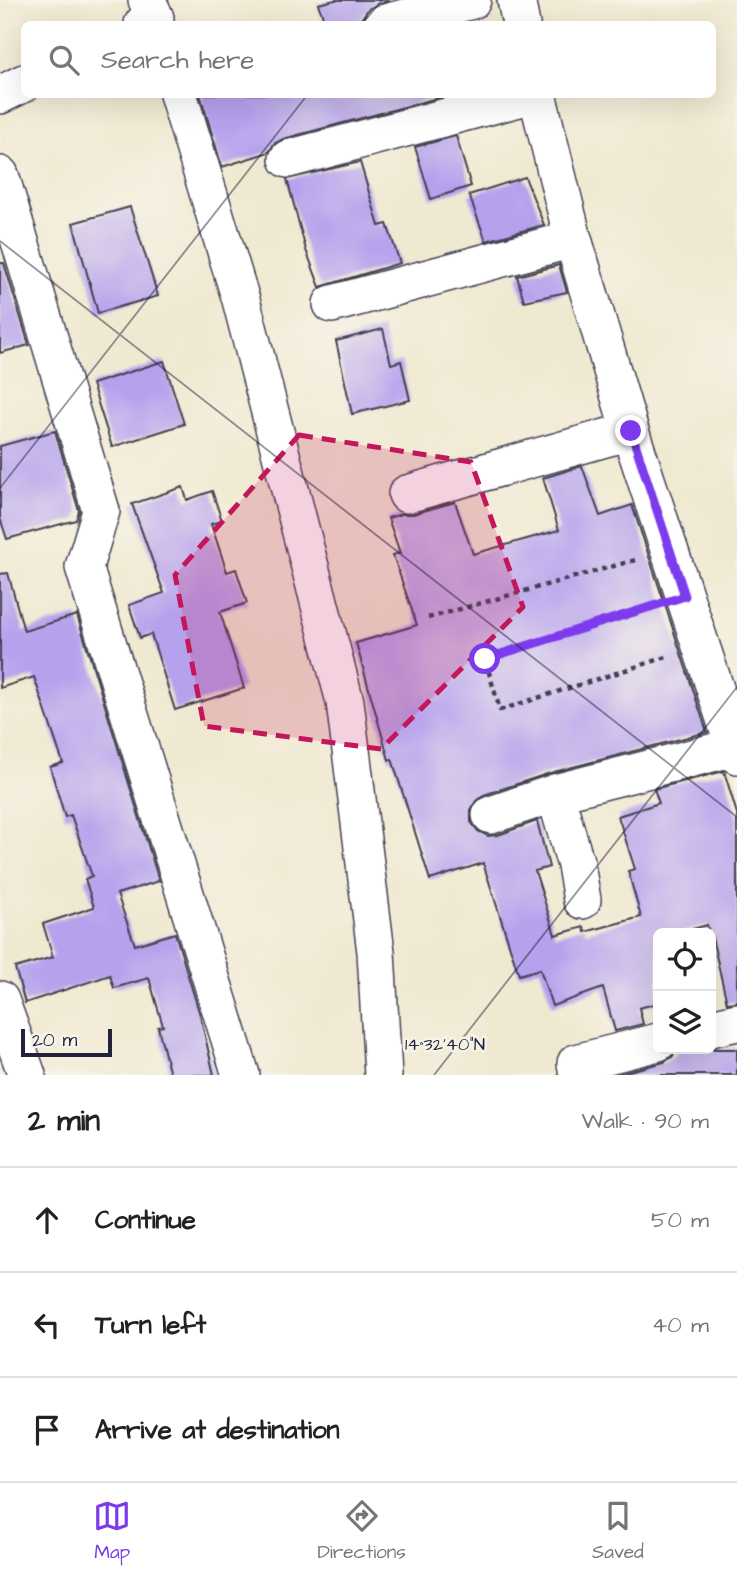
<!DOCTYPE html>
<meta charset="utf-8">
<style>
body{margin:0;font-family:"Architects Daughter",sans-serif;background:#f2f2f2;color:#222}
.controls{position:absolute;right:21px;bottom:21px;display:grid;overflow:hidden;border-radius:10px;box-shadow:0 7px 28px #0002}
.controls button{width:63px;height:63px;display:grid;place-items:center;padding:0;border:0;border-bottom:2px solid #e0e0e0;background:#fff;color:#222;font:35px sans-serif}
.scale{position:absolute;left:21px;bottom:18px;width:91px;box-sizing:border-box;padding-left:7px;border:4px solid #22223b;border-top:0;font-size:19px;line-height:24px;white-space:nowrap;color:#22223b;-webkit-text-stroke:5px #f7f3e8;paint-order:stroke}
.stop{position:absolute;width:21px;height:21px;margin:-16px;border:5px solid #7c3aed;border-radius:50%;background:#fff}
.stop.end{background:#7c3aed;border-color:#fff;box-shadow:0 2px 7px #0008}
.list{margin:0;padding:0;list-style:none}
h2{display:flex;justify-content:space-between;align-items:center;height:91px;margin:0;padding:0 28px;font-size:30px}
h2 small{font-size:23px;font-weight:400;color:#767676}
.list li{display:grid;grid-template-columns:46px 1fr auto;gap:21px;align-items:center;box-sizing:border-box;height:105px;padding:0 28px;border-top:2px solid #e0e0e0}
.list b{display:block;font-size:26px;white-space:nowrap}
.list em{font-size:23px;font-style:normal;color:#767676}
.icon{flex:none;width:38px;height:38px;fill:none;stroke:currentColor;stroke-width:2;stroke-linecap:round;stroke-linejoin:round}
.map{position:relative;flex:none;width:737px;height:1075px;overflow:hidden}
.search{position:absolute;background:#fff;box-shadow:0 7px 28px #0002;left:21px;right:21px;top:21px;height:77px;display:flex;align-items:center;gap:18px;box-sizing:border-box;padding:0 24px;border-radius:10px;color:#767676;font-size:26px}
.sheet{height:406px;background:#fff}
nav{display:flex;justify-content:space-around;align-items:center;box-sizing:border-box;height:98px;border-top:2px solid #e0e0e0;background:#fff;font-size:19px;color:#767676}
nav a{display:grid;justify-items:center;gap:4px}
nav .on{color:#7c3aed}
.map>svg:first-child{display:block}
.building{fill:#b6a1ed}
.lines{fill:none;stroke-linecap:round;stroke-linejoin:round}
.minor-casing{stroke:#414052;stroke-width:40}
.path{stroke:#414052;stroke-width:4.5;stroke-dasharray:5 5;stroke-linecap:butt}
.minor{stroke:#fff;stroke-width:37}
.route{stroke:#7c3aed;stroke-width:9}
.marked{fill:#c2185b;fill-opacity:0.2;stroke:#c2185b;stroke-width:5;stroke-dasharray:14 9;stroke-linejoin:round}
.ticks{fill:none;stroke:#22223b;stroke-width:2;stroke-opacity:0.45}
.ticks-label{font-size:18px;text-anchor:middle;fill:#22223b;stroke:#f7f3e8;stroke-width:5;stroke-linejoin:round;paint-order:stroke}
</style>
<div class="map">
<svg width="737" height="1075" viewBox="0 0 737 1075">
<rect width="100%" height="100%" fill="#f7f3e8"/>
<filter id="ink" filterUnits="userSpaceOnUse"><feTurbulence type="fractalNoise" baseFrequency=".0143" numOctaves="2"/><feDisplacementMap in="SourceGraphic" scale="14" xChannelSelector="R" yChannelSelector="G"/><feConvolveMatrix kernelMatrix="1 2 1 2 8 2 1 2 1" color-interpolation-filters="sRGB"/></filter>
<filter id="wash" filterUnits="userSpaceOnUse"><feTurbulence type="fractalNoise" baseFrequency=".00686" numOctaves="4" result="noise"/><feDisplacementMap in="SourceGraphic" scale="28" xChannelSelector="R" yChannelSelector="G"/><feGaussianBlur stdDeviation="1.57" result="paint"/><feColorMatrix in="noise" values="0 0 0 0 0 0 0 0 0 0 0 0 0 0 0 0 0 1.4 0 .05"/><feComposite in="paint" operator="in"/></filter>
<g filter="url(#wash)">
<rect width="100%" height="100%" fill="#f0e9d1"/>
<g id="blocks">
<!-- building -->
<path class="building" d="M 335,0 L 390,0 L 368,9 L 362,18 L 362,24 L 326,24 L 318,4 Z
M 200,94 L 445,94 L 445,96 L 283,139 L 274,144 L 269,152 L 222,167 Z
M 456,136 L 471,186 L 431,199 L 415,147 Z
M 360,162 L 379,226 L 387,224 L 400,263 L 320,287 L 306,250 L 287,179 Z
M 525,177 L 544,225 L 486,241 L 469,195 Z
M 130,207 L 158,296 L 98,313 L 73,223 Z
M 0,263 L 4,263 L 29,345 L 0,353 Z
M 559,265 L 567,292 L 524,301 L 517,276 Z
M 383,329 L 391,364 L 401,361 L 410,400 L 352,414 L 336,341 Z
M 164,361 L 184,424 L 112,447 L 92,384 Z
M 55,431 L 79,511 L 76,520 L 7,539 L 0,518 L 0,446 Z
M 582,466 L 600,516 L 632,505 L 707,732 L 550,773 L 484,795 L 476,801 L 471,810 L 471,822 L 478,831 L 488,836 L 498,835 L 537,821 L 549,867 L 535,871 L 555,935 L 584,927 L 585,932 L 641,917 L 628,871 L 635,869 L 618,816 L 659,803 L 654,789 L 724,771 L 737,814 L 737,1002 L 727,1003 L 711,933 L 709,933 L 707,925 L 679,933 L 658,933 L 658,1003 L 639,1008 L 643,1024 L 615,1031 L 603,988 L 552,1006 L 540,969 L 519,975 L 483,863 L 430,880 L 392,759 L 389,760 L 356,643 L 417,625 L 393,555 L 400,553 L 388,518 L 401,514 L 413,514 L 455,502 L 473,554 L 559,530 L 543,478 Z
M 183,487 L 187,500 L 212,491 L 222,521 L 211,524 L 227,572 L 236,569 L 247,603 L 220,612 L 244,688 L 175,710 L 151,634 L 140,638 L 129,605 L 164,593 L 132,504 Z
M 8,573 L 24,631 L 77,615 L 159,881 L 117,894 L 135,945 L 175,933 L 200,1015 L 214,1075 L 170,1075 L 158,1027 L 163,1026 L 149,978 L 114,988 L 110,975 L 25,1003 L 15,968 L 53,957 L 43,924 L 94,907 L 85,879 L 92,876 L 71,815 L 65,817 L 50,767 L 63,763 L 34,677 L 0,688 L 0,574 Z
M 678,1049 L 737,1049 L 737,1075 L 614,1075 L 664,1062 L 672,1057 Z"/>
</g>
</g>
<g filter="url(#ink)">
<use href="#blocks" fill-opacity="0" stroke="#414052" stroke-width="2"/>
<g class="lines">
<!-- minor casing -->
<g class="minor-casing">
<path id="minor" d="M 516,0 L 521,24
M 143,24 L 155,18 L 147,0
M 382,24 L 472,0
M 178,94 L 241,300 L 345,702 L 376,952 L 383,1075
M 537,94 L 573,239 L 630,431 L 737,755
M 0,95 L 24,83
M 288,159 L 534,94
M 0,175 L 101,511 L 84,567 L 241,1075
M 332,304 L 573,239
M 407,494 L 630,431
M 555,793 L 576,865 L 582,900
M 491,815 L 555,793 L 735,747
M 0,1000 L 27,1075
M 711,1028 L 737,1022
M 578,1075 L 576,1063 L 658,1042"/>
</g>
<!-- path -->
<path class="path" d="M 654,606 L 485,659 L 500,710 L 670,656
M 428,618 L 639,559"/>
<!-- minor -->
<use href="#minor" class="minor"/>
</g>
</g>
<g class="lines" filter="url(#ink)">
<!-- route -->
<path class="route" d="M 485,659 L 685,596 L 631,431"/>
</g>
<!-- marked area -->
<path class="marked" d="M 299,435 L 471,462 L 523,607 L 381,749 L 204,726 L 175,575 Z"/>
<!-- ticks -->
<path class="ticks" d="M 362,24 L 382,0M 0,241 L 737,817M 0,488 L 308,94M 434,1075 L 737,687"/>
<g class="ticks-label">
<text x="445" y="1050">14°32'40"N</text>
</g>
</svg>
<div class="controls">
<button><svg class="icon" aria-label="locate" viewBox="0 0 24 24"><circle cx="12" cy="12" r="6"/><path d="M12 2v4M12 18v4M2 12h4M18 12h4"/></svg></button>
<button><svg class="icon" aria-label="layers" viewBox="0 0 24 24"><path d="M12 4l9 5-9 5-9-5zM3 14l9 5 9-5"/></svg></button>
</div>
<div class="scale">20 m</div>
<div class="stop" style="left:485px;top:659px"></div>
<div class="stop end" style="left:631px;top:431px"></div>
<div class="search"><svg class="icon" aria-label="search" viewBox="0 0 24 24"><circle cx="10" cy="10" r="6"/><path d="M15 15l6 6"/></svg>Search here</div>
</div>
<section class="sheet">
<h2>2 min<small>Walk · 90 m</small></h2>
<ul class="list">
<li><svg class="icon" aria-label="ahead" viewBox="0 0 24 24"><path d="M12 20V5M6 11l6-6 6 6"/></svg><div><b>Continue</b></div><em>50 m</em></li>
<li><svg class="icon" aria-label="left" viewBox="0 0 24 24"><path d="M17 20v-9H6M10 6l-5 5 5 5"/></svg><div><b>Turn left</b></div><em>40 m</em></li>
<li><svg class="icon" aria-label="arrive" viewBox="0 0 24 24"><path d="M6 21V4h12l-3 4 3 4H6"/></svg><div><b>Arrive at destination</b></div></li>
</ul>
</section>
<nav>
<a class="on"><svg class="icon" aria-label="map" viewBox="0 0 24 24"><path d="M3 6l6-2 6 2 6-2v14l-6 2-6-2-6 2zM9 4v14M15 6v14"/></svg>Map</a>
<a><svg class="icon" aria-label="directions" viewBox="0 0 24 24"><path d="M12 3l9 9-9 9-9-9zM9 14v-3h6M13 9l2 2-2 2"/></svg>Directions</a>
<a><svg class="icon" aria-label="saved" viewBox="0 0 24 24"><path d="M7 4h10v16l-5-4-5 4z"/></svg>Saved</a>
</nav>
